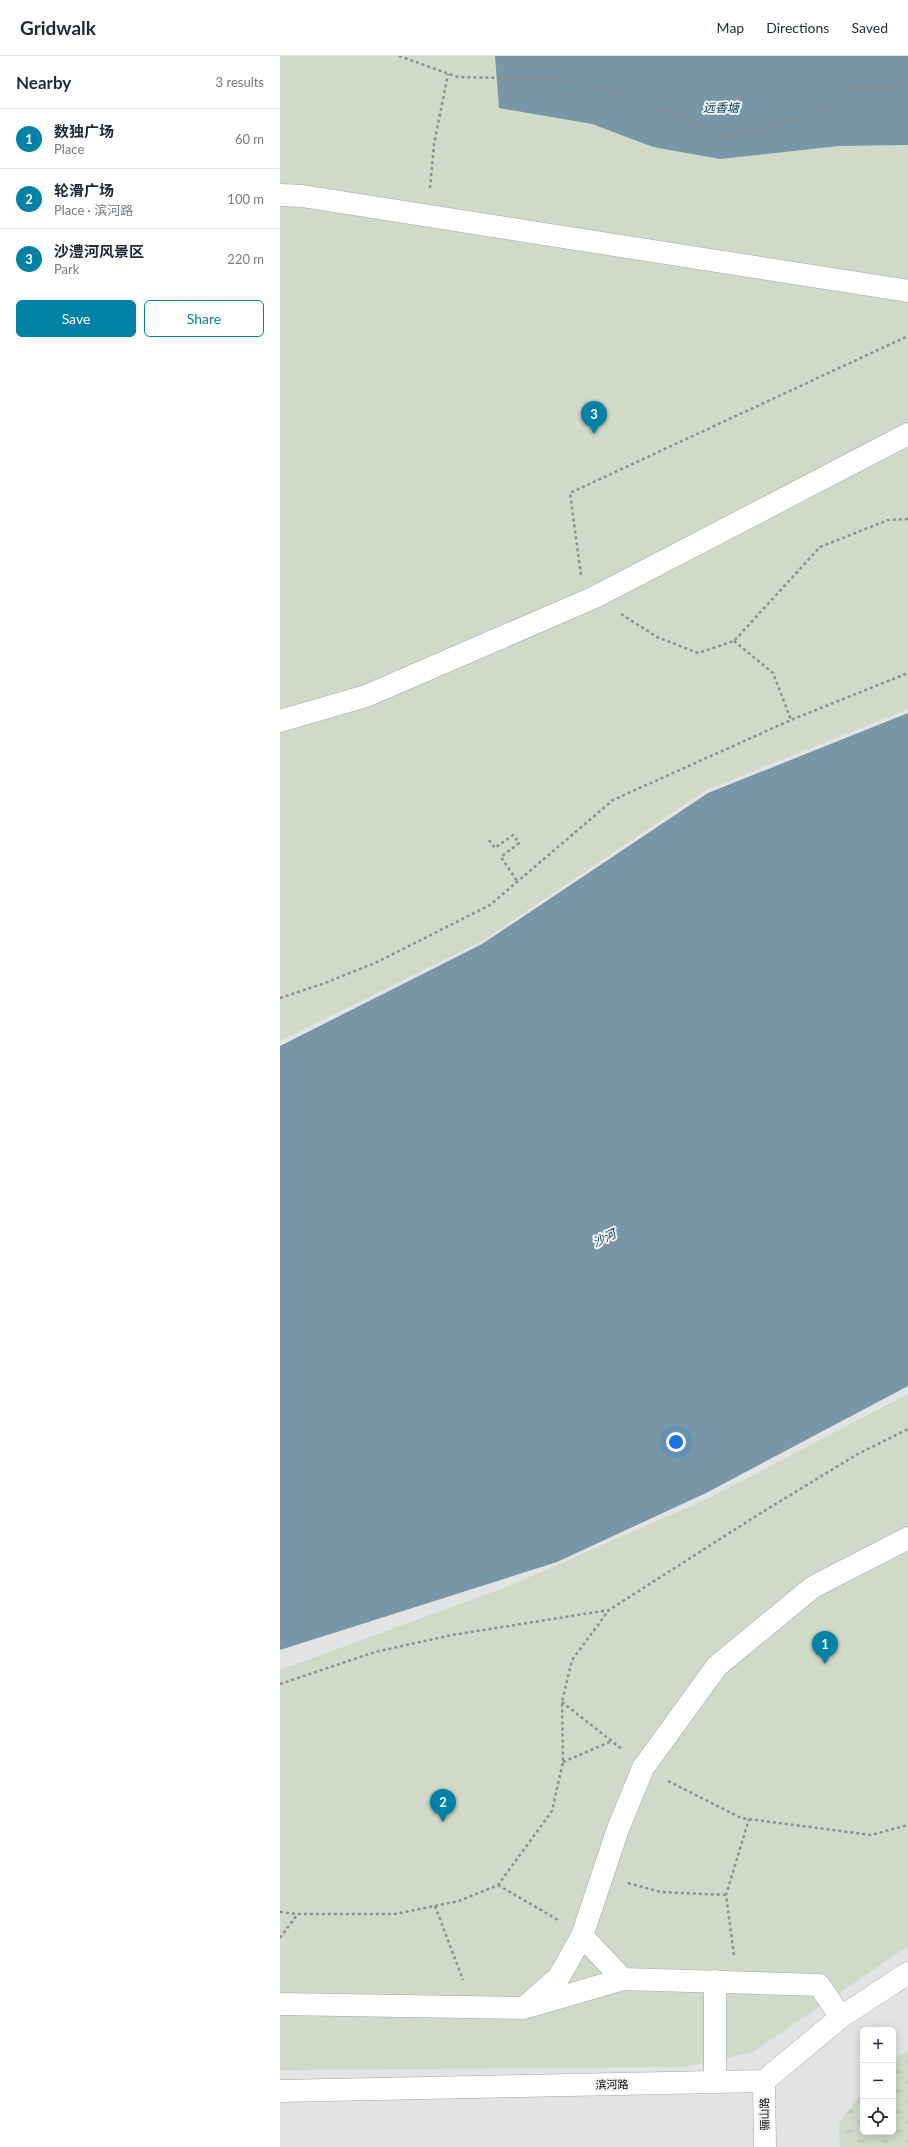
<!DOCTYPE html>
<meta charset="utf-8">
<style>
body{margin:0;font-family:Lato,"Noto Sans SC",sans-serif;background:#f2f2f3;color:#1f2937}
.controls{position:absolute;right:12px;bottom:12px;display:grid;overflow:hidden;border-radius:6px;box-shadow:0 2px 10px #0003}
.controls button{width:36px;height:36px;display:grid;place-items:center;padding:0;border:0;border-bottom:1px solid #e0e1e3;background:#fff;color:#1f2937;font:20px sans-serif}
.you{position:absolute;left:396px;top:1386px;width:14px;height:14px;margin:-10px;border:3px solid #fff;border-radius:50%;background:#1a73e8;box-shadow:0 0 0 6px #1a73e833}
.badge{display:grid;place-items:center;width:26px;height:26px;border-radius:50%;background:#0181a6;color:#fff;font-size:13px;font-weight:700}
.pin{position:absolute;translate:-50% -33px;filter:drop-shadow(0 1px 2px #0008)}
.pin::after{content:'';position:absolute;top:21px;width:14px;height:12px;background:inherit;clip-path:polygon(0 0,100% 0,50% 100%)}
.list{margin:0;padding:0;list-style:none}
h2{display:flex;justify-content:space-between;align-items:center;height:52px;margin:0;padding:0 16px;font-size:17px}
h2 small{font-size:13px;font-weight:400;color:#747a83}
.list li{display:grid;grid-template-columns:26px 1fr auto;gap:12px;align-items:center;box-sizing:border-box;height:60px;padding:0 16px;border-top:1px solid #e0e1e3}
.list b{display:block;font-size:15px;white-space:nowrap}
.list p{margin:0;font-size:13px;white-space:nowrap;color:#747a83}
.list em{font-size:13px;font-style:normal;color:#747a83}
.actions{display:flex;gap:8px;padding:12px 16px}
.actions a{flex:1;padding:9px 0;border:1px solid #0181a6;border-radius:6px;text-align:center;font-size:14px;color:#0181a6}
.actions .main{background:#0181a6;color:#fff}
.icon{flex:none;width:22px;height:22px;fill:none;stroke:currentColor;stroke-width:2;stroke-linecap:round;stroke-linejoin:round}
.map{position:relative;flex:none;width:628px;height:2091px;overflow:hidden}
header{display:flex;align-items:center;gap:24px;box-sizing:border-box;height:56px;padding:0 20px;background:#fff;border-bottom:1px solid #e0e1e3}
header strong{font-size:19px}
nav{display:flex;gap:22px;margin-inline-start:auto;font-size:14px}
main{display:flex}
aside{flex:1;background:#fff}
.map>svg:first-child{display:block}
.grass{fill:url(#grass-tufts)}
.park{fill:#d1d9c8}
.water{fill:#7896a8}
.lines{fill:none;stroke-linecap:round;stroke-linejoin:round}
.minor-casing{stroke:#a5a6a8;stroke-width:23}
.path{stroke:#8f9092;stroke-width:2.5;stroke-dasharray:3 3;stroke-linecap:butt}
.minor{stroke:#fff;stroke-width:22}
.labels{text-anchor:middle;dominant-baseline:central;stroke-width:4;stroke-linejoin:round;paint-order:stroke}
.street-label{font-size:11px;fill:#0b0c0c;stroke:#eff0f3}
.water-label{font-size:12px;font-style:italic;fill:#023e5a;stroke:#eff0f3}
</style>
<header>
<strong>Gridwalk</strong>
<nav><a>Map</a><a>Directions</a><a>Saved</a></nav>
</header>
<main>
<aside>
<h2>Nearby<small>3 results</small></h2>
<ul class="list">
<li><span class="badge">1</span><div><b>数独广场</b><p>Place</p></div><em>60 m</em></li>
<li><span class="badge">2</span><div><b>轮滑广场</b><p>Place · 滨河路</p></div><em>100 m</em></li>
<li><span class="badge">3</span><div><b>沙澧河风景区</b><p>Park</p></div><em>220 m</em></li>
</ul>
<div class="actions"><a class="main">Save</a><a>Share</a></div>
</aside>
<div class="map">
<svg width="628" height="2091" viewBox="0 0 628 2091">
<defs>
<pattern id="grass-tufts" width="24" height="20" patternUnits="userSpaceOnUse"><rect width="24" height="20" fill="#d1d9c8"/><path d="M3 7l-1-3M5 7V3M7 7l1-3M15 17l-1-3M17 17v-4M19 17l1-3" fill="none" stroke="#b2b9ab"/></pattern>
</defs>
<rect width="100%" height="100%" fill="#e2e3e5"/>
<!-- grass -->
<path class="grass" d="M 628,1994 L 628,2091 L 560,2091 L 559,2068 L 583,2035 L 583,2076 L 613,2076 L 613,2004 Z"/>
<!-- park -->
<path class="park" d="M 0,0 L 215,0 L 219,52 L 312,68 L 373,91 L 440,103 L 559,90 L 628,89 L 628,653 L 426,734 L 202,885 L 0,985 Z
M 628,1338 L 628,1890 L 473,1996 L 405,2011 L 0,2014 L 0,1614 L 229,1530 L 429,1442 Z"/>
<!-- water -->
<path class="water" d="M 215,0 L 628,0 L 628,89 L 559,90 L 440,103 L 373,91 L 312,68 L 219,52 Z
M 628,657 L 628,1330 L 426,1437 L 277,1506 L 0,1594 L 0,990 L 202,888 L 428,737 Z"/>
<g class="lines">
<!-- minor casing -->
<g class="minor-casing">
<path id="minor" d="M 0,139 L 22,140 L 628,235
M 0,665 L 86,640 L 315,541 L 628,378
M 302,1880 L 343,1923 L 539,1929 L 561,1961
M 435,1925 L 435,2026
M 0,1948 L 244,1952 L 279,1921 L 302,1880 L 338,1773 L 363,1712 L 437,1610 L 533,1531 L 628,1482
M 251,1950 L 343,1923
M 484,2025 L 485,2091
M 0,2035 L 484,2025 L 561,1961 L 628,1917"/>
</g>
<!-- path -->
<path class="path" d="M 119,0 L 178,21 L 274,23 L 321,31 L 446,79 L 481,75 L 536,56 L 571,35 L 613,28 L 628,30
M 150,132 L 154,88 L 168,18
M 301,519 L 290,437 L 628,280
M 341,558 L 377,581 L 418,597 L 454,585 L 540,491 L 608,464 L 628,463
M 454,585 L 493,617 L 511,664
M 209,784 L 215,792 L 233,779 L 239,787 L 221,801 L 237,825
M 0,942 L 45,927 L 97,906 L 210,849 L 333,744 L 511,664 L 628,617
M 0,1628 L 95,1596 L 172,1579 L 329,1554 L 476,1460 L 576,1399 L 628,1373
M 282,1646 L 343,1694
M 283,1706 L 332,1685
M 388,1725 L 461,1762 L 591,1779 L 628,1769
M 348,1827 L 381,1836 L 446,1839
M 218,1829 L 278,1864
M 155,1850 L 183,1924
M 0,1856 L 17,1858 L 115,1858 L 179,1845 L 218,1829 L 272,1755 L 283,1706 L 282,1646 L 292,1604 L 329,1554
M 0,1882 L 17,1859
M 454,1899 L 446,1839 L 469,1763"/>
<!-- minor -->
<use href="#minor" class="minor"/>
</g>
<g class="labels">
<!-- street labels -->
<g class="street-label">
<text transform="translate(332 2028) rotate(-1)">滨河路</text>
<text transform="translate(484 2058) rotate(-91)">骊山路</text>
</g>
<!-- water labels -->
<g class="water-label">
<text x="441" y="51">远香塘</text>
<text transform="translate(324 1182) rotate(-26)">沙河</text>
</g>
</g>
</svg>
<div class="controls">
<button>+</button>
<button>−</button>
<button><svg class="icon" aria-label="locate" viewBox="0 0 24 24"><circle cx="12" cy="12" r="6"/><path d="M12 2v4M12 18v4M2 12h4M18 12h4"/></svg></button>
</div>
<div class="you"></div>
<div class="pin badge" style="left:545px;top:1608px">1</div>
<div class="pin badge" style="left:163px;top:1766px">2</div>
<div class="pin badge" style="left:314px;top:378px">3</div>
</div>
</main>
